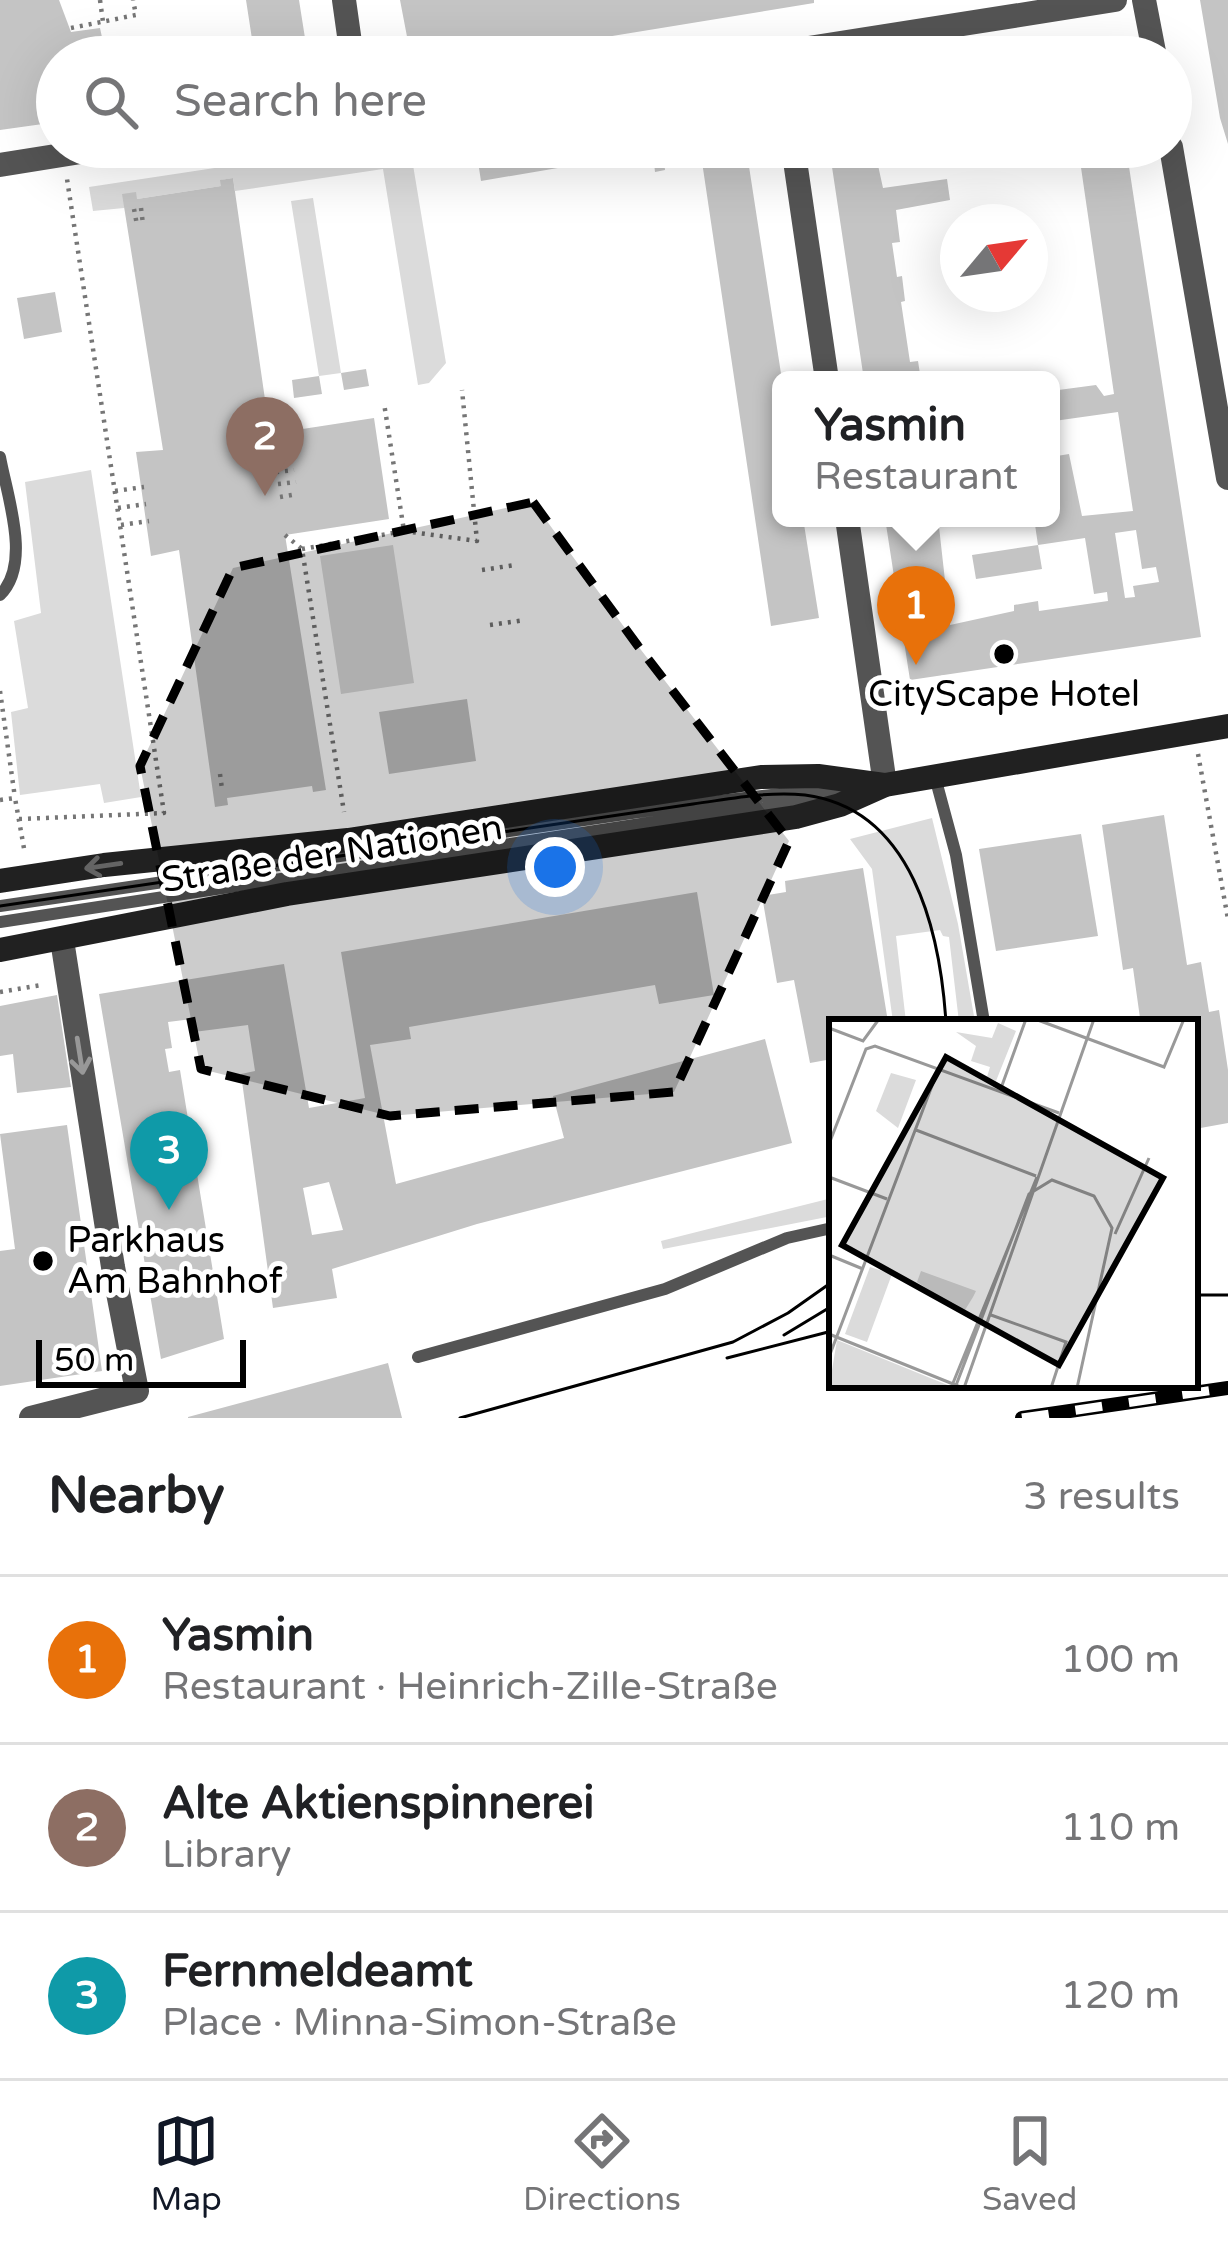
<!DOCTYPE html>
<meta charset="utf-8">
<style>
body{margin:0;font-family:"Varela Round",sans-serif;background:#f6f6f6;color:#202124}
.compass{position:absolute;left:940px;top:204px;width:108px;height:108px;border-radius:50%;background:#fff;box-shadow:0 12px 48px #0002;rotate:61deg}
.scale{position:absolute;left:36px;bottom:30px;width:210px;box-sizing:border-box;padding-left:12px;border:6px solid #000;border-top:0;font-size:33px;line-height:42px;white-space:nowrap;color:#000;-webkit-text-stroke:9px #fff;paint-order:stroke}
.you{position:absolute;left:555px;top:867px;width:42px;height:42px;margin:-30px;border:9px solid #fff;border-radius:50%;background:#1a73e8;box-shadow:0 0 0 18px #1a73e833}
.badge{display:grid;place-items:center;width:78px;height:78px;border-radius:50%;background:#111827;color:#fff;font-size:39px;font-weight:700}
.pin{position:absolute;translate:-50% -99px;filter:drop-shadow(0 3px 6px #0008)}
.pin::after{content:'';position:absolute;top:63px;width:42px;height:36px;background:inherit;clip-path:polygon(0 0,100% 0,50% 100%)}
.popup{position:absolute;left:772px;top:371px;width:288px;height:156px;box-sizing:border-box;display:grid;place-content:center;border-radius:18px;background:#fff;filter:drop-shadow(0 3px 9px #0005);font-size:39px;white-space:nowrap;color:#757577}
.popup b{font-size:45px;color:#202124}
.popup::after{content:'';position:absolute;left:50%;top:100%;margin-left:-24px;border:24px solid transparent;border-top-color:#fff}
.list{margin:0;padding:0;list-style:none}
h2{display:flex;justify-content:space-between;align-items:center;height:156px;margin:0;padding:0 48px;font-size:51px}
h2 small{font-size:39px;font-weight:400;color:#757577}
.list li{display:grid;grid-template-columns:78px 1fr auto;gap:36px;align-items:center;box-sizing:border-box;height:168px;padding:0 48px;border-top:3px solid #e0e0e0}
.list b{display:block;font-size:45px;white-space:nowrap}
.list p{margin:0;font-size:39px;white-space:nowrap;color:#757577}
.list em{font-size:39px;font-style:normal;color:#757577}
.icon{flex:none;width:66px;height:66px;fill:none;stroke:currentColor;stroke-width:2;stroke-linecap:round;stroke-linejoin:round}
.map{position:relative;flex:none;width:1228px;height:1418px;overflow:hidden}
.search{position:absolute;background:#fff;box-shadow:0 12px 48px #0002;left:36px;right:36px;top:36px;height:132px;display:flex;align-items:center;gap:30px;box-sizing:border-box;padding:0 42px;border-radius:66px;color:#757577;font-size:45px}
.sheet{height:660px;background:#fff}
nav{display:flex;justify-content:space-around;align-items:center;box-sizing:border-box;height:168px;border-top:3px solid #e0e0e0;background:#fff;font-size:33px;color:#757577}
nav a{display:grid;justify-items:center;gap:6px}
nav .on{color:#111827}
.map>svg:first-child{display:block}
.green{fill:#dbdbdb}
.building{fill:#c4c4c4;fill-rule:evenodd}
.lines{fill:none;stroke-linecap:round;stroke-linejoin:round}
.path{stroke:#767676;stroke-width:4.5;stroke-dasharray:3 6;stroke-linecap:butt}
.lane{stroke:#545454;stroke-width:12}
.street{stroke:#545454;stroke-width:24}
.secondary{stroke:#212121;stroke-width:24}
.tram{stroke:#000;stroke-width:3}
.rail-casing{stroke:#000;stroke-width:14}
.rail{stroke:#fff;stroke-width:9;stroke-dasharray:27;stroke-linecap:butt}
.oneway{stroke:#646464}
.oneway2{stroke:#989898}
.marked{fill:#000;fill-opacity:0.2;stroke:#000;stroke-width:9;stroke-dasharray:24 15;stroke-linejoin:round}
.poi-dot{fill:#000;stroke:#fff;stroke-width:4.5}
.labels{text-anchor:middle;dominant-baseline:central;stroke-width:10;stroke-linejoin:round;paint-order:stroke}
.poi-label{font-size:36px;fill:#000;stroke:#fff}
.street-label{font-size:36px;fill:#000;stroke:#fff}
.inset-road{fill:none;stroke:#999;stroke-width:3}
.view{fill:#000;fill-opacity:0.15;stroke:#000;stroke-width:6}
.inset-edge{fill:none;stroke:#000;stroke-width:6}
</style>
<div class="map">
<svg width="1228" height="1418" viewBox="0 0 1228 1418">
<rect width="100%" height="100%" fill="#fff"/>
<!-- green -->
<path class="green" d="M 353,147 L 405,147 L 411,153 L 446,363 L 429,383 L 418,385 L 383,169 L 235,191 L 233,178 L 221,180 L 221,186 L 137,199 L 124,208 L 93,211 L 89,187 Z
M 313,198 L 341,373 L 319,376 L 291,201 Z
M 91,470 L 141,797 L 104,803 L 100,784 L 20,795 L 11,712 L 28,708 L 14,621 L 41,613 L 25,482 Z
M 393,545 L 414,683 L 341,694 L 320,556 Z
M 932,818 L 958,924 L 975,1022 L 959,1022 L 949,937 L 943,936 L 940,930 L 896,936 L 906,1022 L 893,1022 L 872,869 L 850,839 Z
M 832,1198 L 832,1216 L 663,1249 L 661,1241 Z"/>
<!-- building -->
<path class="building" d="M 0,0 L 59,0 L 71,32 L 100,28 L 105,51 L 124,49 L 124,57 L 57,57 L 57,122 L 0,130 Z
M 246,0 L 299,0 L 308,57 L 162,57 L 252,39 Z
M 400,0 L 814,0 L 814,3 L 484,57 L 418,57 L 409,47 Z
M 1200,0 L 1228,0 L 1228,144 L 1220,118 Z
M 488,147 L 591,147 L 593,162 L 481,181 L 476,149 Z
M 626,147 L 746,147 L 782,380 L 781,518 L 803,518 L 819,618 L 771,626 L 701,155 L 664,161 L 665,170 L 655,172 L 654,163 L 629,166 Z
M 829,147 L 874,147 L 883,188 L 947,179 L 950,200 L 896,210 L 900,242 L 892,243 L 897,277 L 902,276 L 905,301 L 901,302 L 910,362 L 918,361 L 920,374 L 912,375 L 913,380 L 864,380 Z
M 1078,147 L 1126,147 L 1201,637 L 910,680 L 885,518 L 938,518 L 950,625 L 1014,611 L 1014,605 L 1038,601 L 1039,611 L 1108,601 L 1107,592 L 1094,594 L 1085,538 L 1038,545 L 1034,518 L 1051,518 L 1051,457 L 1069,454 L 1082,516 L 1133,511 L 1118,412 L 1054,421 L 1051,400 L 1051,391 L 1096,385 L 1104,396 L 1114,394 ZM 1136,530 L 1142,569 L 1156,567 L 1159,582 L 1133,586 L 1135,597 L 1125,598 L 1115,533 Z
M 233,178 L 270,434 L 374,418 L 389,519 L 285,535 L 326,790 L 313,792 L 312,786 L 227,798 L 228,805 L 215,807 L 179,550 L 151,556 L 136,452 L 163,450 L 122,194 L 136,192 L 137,199 L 221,186 L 220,180 Z
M 55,292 L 62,332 L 24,339 L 17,298 Z
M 366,369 L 369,386 L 344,390 L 341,373 Z
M 319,376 L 322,394 L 294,398 L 292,380 Z
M 1038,545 L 1042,569 L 976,579 L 972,555 Z
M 467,699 L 476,761 L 389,774 L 379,712 Z
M 1164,815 L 1187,965 L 1201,962 L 1209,1012 L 1219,1010 L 1228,1070 L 1228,1123 L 1195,1129 L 1195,1022 L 1152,1022 L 1151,1016 L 1140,1018 L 1133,968 L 1123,970 L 1102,825 Z
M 1081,834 L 1098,936 L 996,951 L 979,849 Z
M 863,868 L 888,1022 L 832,1022 L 832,1059 L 810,1063 L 794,980 L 777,983 L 762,896 L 786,892 L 785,881 Z
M 697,892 L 714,995 L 659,1004 L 655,985 L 409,1027 L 411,1039 L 370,1045 L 396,1184 L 564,1138 L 553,1096 L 765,1039 L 792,1143 L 477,1224 L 332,1269 L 337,1298 L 273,1308 L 241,1074 L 255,1071 L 248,1025 L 194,1032 L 192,1019 L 168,1022 L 172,1048 L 165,1049 L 169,1072 L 180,1070 L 224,1339 L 161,1359 L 99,994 L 284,964 L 309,1108 L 365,1098 L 341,952 ZM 329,1182 L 343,1230 L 312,1235 L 303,1188 Z
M 57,995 L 71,1087 L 17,1093 L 13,1054 L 0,1056 L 0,1006 Z
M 67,1125 L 102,1371 L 0,1386 L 0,1251 L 15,1249 L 0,1134 Z
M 388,1363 L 402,1418 L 188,1418 L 188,1417 Z"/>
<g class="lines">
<!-- path -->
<path class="path" d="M 100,0 L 103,22
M 71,28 L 136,15 L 133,0
M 141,208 L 143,224
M 134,209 L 137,225
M 270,434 L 284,416
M 286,446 L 289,459
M 278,447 L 281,460
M 276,472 L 294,470
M 278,484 L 296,482
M 115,491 L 144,487
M 280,497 L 297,494
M 118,508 L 146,504
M 121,525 L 149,521
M 404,531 L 477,541 L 462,390
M 285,535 L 302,549 L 344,812
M 302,549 L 404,531 L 384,403
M 482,570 L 515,565
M 490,625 L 525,620
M 0,691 L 15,798
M 1198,754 L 1228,919
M 220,774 L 222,789
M 0,800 L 15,798 L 25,854
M 19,819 L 164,813 L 67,179
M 0,992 L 42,985"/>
<!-- lane -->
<path class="lane" d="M 0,457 C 7,496 32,564 0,595
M 935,777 L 956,855 L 984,1022
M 0,906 L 693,804 L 824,789
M 0,922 L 843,793
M 418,1357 L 665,1289 L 787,1238 L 832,1228"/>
<!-- street -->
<path class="street" d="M 344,0 L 352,57
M 1144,0 L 1155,57
M 752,57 L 1115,0
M 793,147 L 827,380
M 1171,147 L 1228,478
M 0,165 L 112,147
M 847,518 L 885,785
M 31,1418 L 137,1391 L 113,1267 L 62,940"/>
<!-- secondary -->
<path class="secondary" d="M 0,881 L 104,865 L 348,840 L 761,777 L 818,776 L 884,785
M 0,950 L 287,894 L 796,817 L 840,805 L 885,785 L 1228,726"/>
<!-- tram -->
<path class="tram" d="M 0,906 L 693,804 C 730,799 768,791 805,795 C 913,809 940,932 946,1022
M 1195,1295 L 1228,1295
M 784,1335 L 832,1306
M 727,1358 L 832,1331
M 460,1418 L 733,1342 L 788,1313 L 832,1282"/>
<!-- rail casing -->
<g class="rail-casing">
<path id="rail" d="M 1022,1418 L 1228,1388"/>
</g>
<!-- rail -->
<use href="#rail" class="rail"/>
</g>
<!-- one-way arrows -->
<defs><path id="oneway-shaft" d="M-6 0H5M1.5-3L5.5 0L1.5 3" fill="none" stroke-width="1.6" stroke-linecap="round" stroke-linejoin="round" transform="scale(3)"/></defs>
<use class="oneway" href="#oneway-shaft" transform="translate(103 866) rotate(172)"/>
<use class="oneway2" href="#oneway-shaft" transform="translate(80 1056) rotate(81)"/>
<!-- marked area -->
<path class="marked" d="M 533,502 L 638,646 L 789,841 L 674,1092 L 390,1116 L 201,1069 L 140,766 L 233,568 Z"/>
<!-- markers -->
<g class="poi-dot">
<circle cx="1004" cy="654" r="12"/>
<circle cx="43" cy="1261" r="12"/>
</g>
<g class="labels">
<!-- poi labels -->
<g class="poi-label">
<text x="1004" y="694">CityScape Hotel</text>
<text x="67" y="1240" text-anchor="start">Parkhaus<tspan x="67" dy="41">Am Bahnhof</tspan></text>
</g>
<!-- street labels -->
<g class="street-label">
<text transform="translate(332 854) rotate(-9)">Straße der Nationen</text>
</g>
</g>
<!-- overview -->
<g transform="translate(829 1019)">
<rect width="369" height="369" fill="#fff"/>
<path d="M 169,4 L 187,12 L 167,62 L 158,58 L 161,48 L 142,42 L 147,27 L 127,13 L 163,19 ZM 62,54 L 87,61 L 69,109 L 47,92 ZM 41,248 L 63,255 L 38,323 L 16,315 ZM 92,252 L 147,272 L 144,278 L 136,291 L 122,285 L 88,263 ZM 8,321 L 121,367 L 121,369 L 0,369 Z" fill="#dbdbdb"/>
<path class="inset-road" d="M 206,0 L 335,48 L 355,0M 0,9 L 34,22 L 50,0M 171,72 L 197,0M 87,111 L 207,157M 0,125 L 37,30 L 46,27 L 230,94M 0,158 L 58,180M 286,215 L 320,139M 0,236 L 34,250M 162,296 L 237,323 L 222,369M 0,315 L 134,369M 0,338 L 109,51M 122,369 L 208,158M 126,369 L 200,175 L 223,161 L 265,177 L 283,209 L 248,369M 135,369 L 265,0"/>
<path class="view" d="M 117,38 L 334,159 L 230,346 L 13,226 Z"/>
<rect width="369" height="369" class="inset-edge"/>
</g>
</svg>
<svg class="compass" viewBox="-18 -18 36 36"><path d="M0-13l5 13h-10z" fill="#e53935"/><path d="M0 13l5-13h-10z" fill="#757577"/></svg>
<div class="scale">50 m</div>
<div class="you"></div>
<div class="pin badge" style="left:916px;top:665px;background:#e8710a">1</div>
<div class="popup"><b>Yasmin</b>Restaurant</div>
<div class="pin badge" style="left:265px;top:496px;background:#8d6e63">2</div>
<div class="pin badge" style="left:169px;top:1210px;background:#0f9aa8">3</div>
<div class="search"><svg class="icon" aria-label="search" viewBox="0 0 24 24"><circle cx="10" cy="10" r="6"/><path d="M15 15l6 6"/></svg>Search here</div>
</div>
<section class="sheet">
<h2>Nearby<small>3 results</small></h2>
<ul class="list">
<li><span class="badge" style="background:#e8710a">1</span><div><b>Yasmin</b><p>Restaurant · Heinrich-Zille-Straße</p></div><em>100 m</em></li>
<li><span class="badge" style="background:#8d6e63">2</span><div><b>Alte Aktienspinnerei</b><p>Library</p></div><em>110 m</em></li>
<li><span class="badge" style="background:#0f9aa8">3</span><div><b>Fernmeldeamt</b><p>Place · Minna-Simon-Straße</p></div><em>120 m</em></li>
</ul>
</section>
<nav>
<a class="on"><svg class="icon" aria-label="map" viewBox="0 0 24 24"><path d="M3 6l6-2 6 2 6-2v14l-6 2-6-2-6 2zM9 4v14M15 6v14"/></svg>Map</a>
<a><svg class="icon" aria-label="directions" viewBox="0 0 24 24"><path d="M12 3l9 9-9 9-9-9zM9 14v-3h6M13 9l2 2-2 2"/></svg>Directions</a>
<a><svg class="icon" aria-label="saved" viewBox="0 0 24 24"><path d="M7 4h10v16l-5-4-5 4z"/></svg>Saved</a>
</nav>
